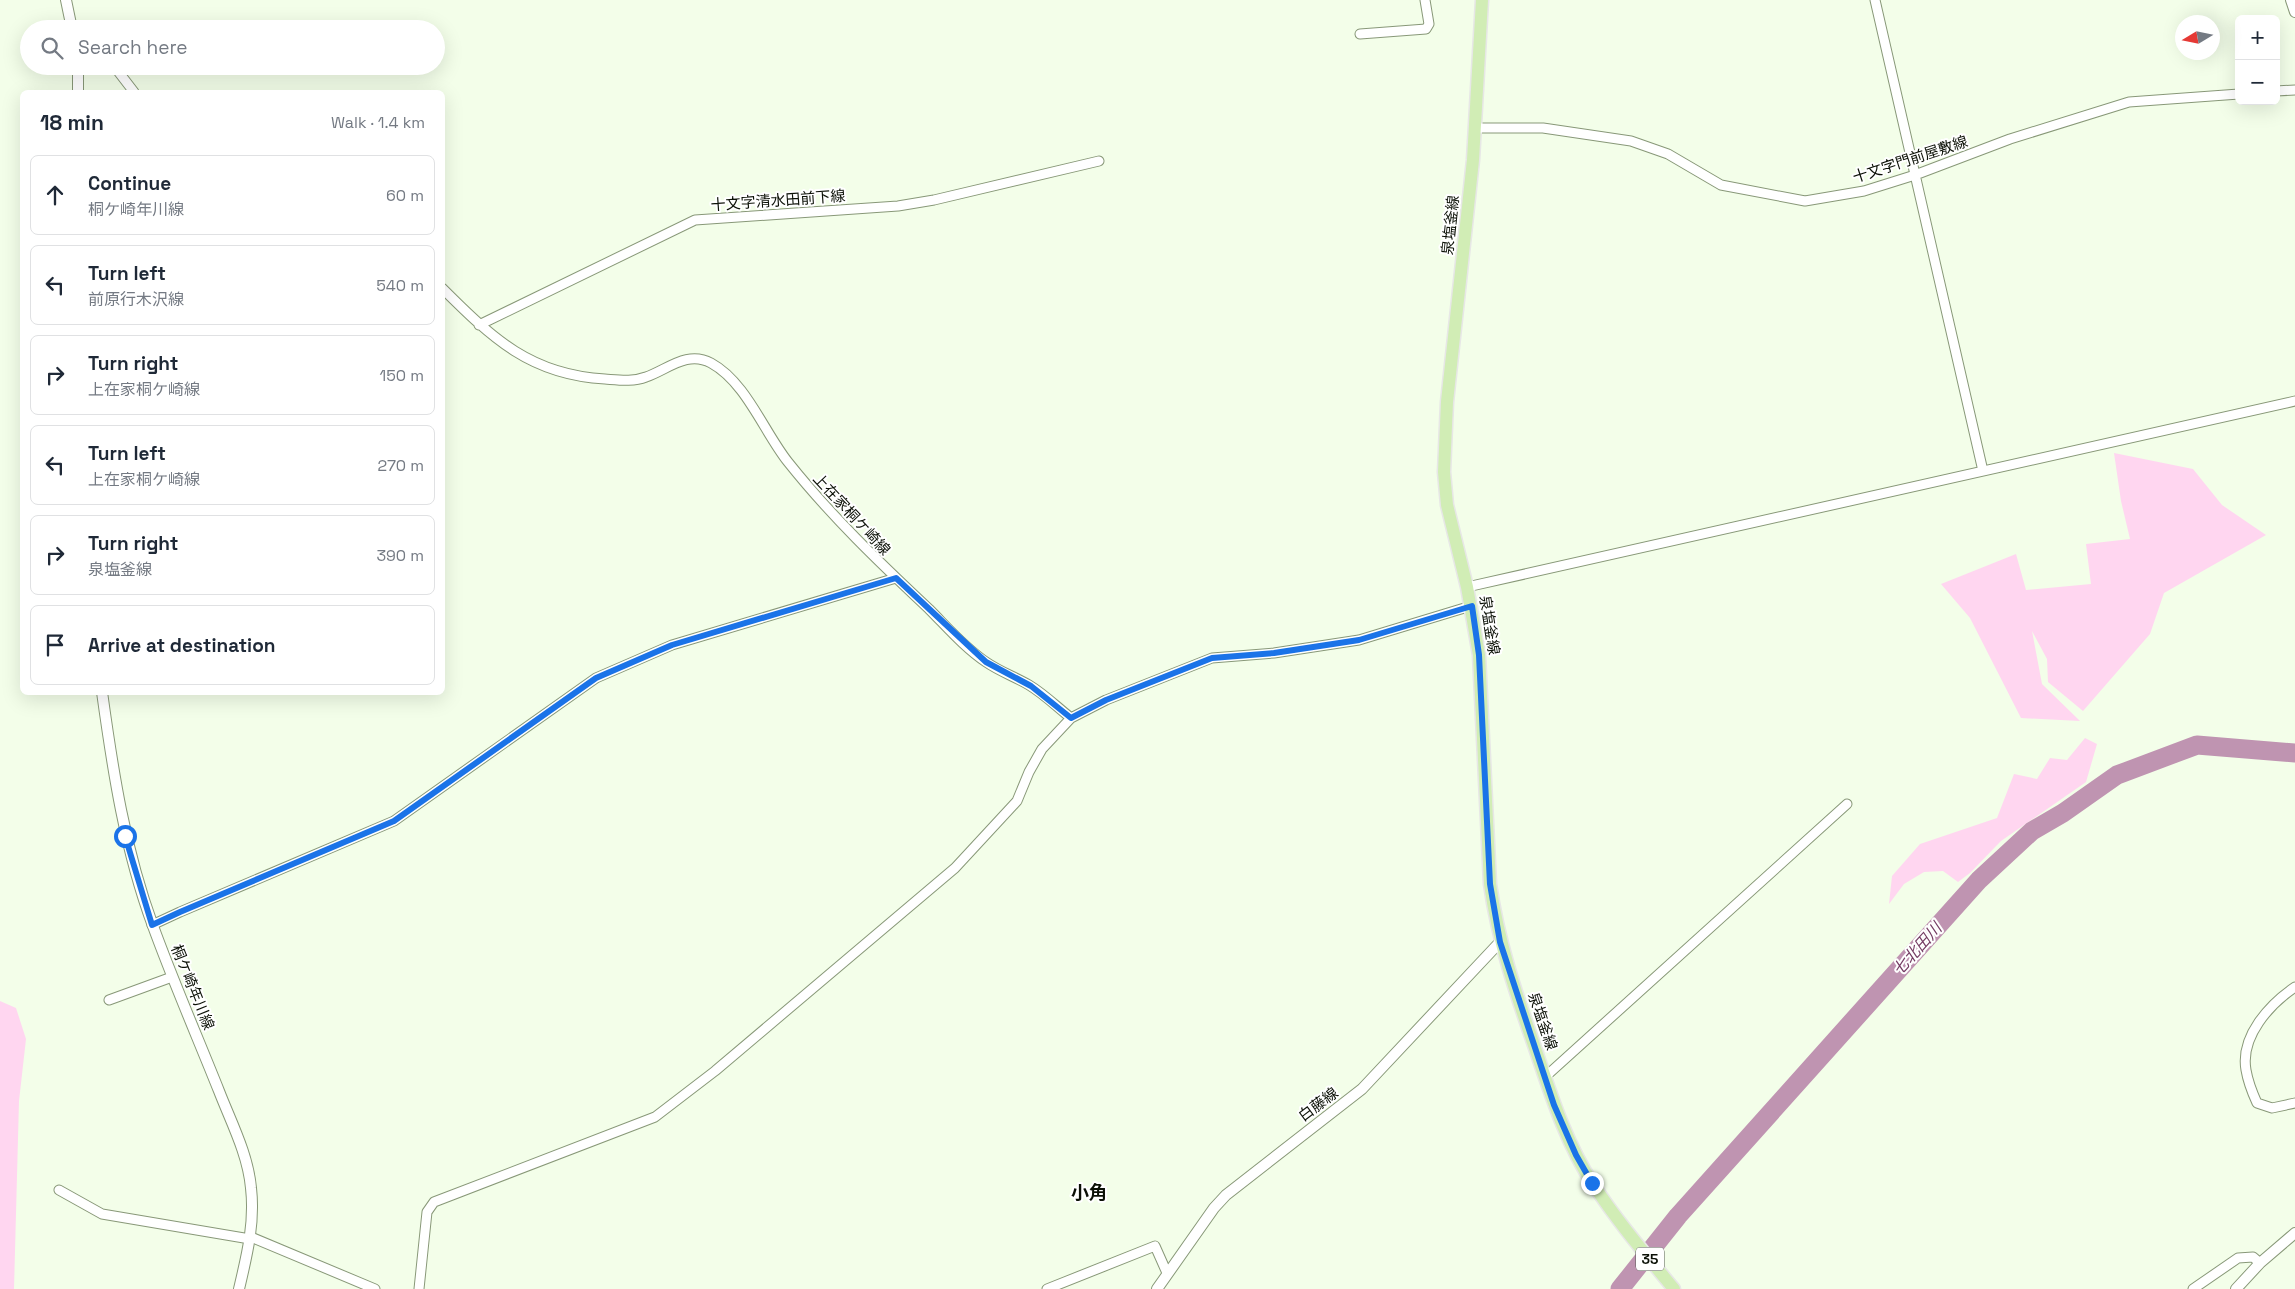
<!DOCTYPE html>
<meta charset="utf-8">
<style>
body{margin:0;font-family:"Space Grotesk","Noto Sans JP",sans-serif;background:#f6f6f7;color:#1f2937}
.controls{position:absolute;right:15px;top:15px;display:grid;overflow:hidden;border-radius:8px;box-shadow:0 5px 20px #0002}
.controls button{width:45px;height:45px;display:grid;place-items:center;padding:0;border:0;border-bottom:1px solid #e0e1e3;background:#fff;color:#1f2937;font:25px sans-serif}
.compass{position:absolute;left:2175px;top:15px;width:45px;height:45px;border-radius:50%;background:#fff;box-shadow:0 5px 20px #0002;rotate:260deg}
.stop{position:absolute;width:15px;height:15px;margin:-11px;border:4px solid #1a73e8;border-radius:50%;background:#fff}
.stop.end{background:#1a73e8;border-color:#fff;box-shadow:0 1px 5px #0008}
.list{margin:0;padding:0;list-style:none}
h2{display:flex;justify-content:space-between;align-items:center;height:65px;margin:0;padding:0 20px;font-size:21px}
h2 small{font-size:16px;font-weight:400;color:#747a83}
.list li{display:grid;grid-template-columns:32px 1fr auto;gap:15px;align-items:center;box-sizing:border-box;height:80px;margin:0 10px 10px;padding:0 10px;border:1px solid #e0e1e3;border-radius:8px}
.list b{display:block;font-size:19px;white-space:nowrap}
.list p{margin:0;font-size:16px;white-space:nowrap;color:#747a83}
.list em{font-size:16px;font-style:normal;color:#747a83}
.icon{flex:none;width:28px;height:28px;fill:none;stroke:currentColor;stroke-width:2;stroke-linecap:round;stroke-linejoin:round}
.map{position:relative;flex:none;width:2295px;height:1289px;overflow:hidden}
.search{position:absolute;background:#fff;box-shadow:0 5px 20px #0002;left:20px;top:20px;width:425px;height:55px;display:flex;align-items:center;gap:12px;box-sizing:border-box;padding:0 18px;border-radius:28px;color:#747a83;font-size:19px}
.panel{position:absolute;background:#fff;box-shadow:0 5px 20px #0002;left:20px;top:90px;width:425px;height:605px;border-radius:8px}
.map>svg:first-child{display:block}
.green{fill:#ffd6f0}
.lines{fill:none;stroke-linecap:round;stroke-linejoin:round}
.river{stroke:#bf94b1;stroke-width:19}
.minor-casing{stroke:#889878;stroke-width:11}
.tertiary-casing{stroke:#889878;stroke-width:12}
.primary-casing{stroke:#e7e7e6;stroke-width:15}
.minor{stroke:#fff;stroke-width:9}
.tertiary{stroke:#fff;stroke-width:10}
.primary{stroke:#d1edb5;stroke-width:12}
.route{stroke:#1a73e8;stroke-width:6}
.labels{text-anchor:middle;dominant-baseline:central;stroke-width:4;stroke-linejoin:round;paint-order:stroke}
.shield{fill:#fff;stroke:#545851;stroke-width:1}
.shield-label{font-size:14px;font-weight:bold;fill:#0b1006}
.street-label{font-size:15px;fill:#0b1006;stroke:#fff}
.water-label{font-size:16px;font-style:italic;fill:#743c63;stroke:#fff}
.quarter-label{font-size:18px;font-weight:bold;fill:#0b1006;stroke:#fff}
</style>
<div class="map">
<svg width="2295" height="1289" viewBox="0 0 2295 1289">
<rect width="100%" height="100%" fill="#f3fee9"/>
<!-- green -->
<path class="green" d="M 2114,453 L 2193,469 L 2222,505 L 2266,535 L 2164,593 L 2150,634 L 2083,711 L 2048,682 L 2047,659 L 2032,631 L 2042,684 L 2080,721 L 2021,718 L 1970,618 L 1941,584 L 2016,554 L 2026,590 L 2091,584 L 2086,544 L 2130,539 L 2121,501 Z
M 2085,738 L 2097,744 L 2086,782 L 2001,841 L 1970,873 L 1958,882 L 1943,871 L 1924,872 L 1904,884 L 1889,904 L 1892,876 L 1920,844 L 1997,818 L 2014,774 L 2037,779 L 2050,758 L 2067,760 Z
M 0,1001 L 16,1008 L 26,1039 L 19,1101 L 14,1289 L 0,1289 Z"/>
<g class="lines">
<!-- river -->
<path class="river" d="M 1620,1289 L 1678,1216 L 1979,880 L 2032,831 L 2063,813 L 2117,775 L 2197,745 L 2295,753"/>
<!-- minor casing -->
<g class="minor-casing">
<path id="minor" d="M 1875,0 L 1983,471
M 1360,34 L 1426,29 L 1429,24 L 1425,0
M 114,66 L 134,92
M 2276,91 L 2295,90
M 1475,128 L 1543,128 L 1631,141 L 1668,154 L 1721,185 L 1805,201 L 1864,191 L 1915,175 L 2010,139 L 2129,102 L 2239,94
M 442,288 C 493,339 531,375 605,379 C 619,380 633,382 646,377 C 667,370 687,350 711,363 C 746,382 764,432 788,462 C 831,516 879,562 929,609 C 947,627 965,648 986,662 C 999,671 1015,677 1029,685 C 1044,694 1057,707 1071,718 L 1106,700 L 1212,658 L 1274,653 L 1359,640 L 1471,606
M 479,325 L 695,220 L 898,206 L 934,200 L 1099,161
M 1467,587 L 2295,401
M 152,925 L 180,912 L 394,821 L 596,678 L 672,645 L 896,578
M 2295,987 C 2270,1004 2240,1036 2246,1070 C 2248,1082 2252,1092 2257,1103 L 2272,1108 L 2295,1103
M 109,1000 L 172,977
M 1545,1077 L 1847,804
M 59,1190 L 102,1214 L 250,1239
M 251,1237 L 375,1289
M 419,1289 L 427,1212 L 434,1202 L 655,1117 L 715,1071 L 955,868 L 1017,801 L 1029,772 L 1042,749 L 1071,718
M 1047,1289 L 1155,1246 L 1167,1273
M 2193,1289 L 2238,1258 L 2253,1257 L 2260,1263"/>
</g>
<!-- tertiary casing -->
<g class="tertiary-casing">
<path id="tertiary" d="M 66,0 L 72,29
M 2291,0 L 2295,12
M 78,66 L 78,92
M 102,692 C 113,772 125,850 153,926 C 173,981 197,1036 219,1091 C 231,1122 248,1154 251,1188 C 255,1223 247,1255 239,1289
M 1157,1289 L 1214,1208 L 1226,1195 L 1362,1089 L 1500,942
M 2236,1289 L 2260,1263 L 2295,1233"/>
</g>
<!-- primary casing -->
<g class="primary-casing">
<path id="primary" d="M 1482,0 L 1473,160 L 1447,402 L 1444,472 L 1447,505 L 1467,587 L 1479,655 L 1490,884 C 1498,941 1516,994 1535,1048 C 1551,1095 1566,1143 1593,1184 C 1617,1221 1646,1255 1674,1289"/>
</g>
<!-- minor -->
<use href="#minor" class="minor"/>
<!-- tertiary -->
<use href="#tertiary" class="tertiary"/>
<!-- primary -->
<use href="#primary" class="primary"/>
</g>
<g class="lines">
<!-- route -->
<path class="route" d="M 125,836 L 152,925 L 180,912 L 394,821 L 596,678 L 672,645 L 896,578 L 986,662 L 1031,686 L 1071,718 L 1106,700 L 1212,658 L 1274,653 L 1359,640 L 1472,606 L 1479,655 L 1490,884 L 1500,942 L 1554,1105 L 1576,1155 L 1592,1183"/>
</g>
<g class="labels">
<!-- shield labels -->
<rect class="shield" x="1636" y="1247.5" width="28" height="23" rx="4"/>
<g class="shield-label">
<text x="1650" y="1259">35</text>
</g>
<!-- street labels -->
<g class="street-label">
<text transform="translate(1910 159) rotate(-18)">十文字門前屋敷線</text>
<text transform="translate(778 200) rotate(-4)">十文字清水田前下線</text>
<text transform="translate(1450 225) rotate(-84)">泉塩釜線</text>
<text transform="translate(852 514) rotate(47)">上在家桐ケ崎線</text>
<text transform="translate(1490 625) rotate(81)">泉塩釜線</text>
<text transform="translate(193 987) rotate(68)">桐ケ崎年川線</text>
<text transform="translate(1543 1021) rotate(71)">泉塩釜線</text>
<text transform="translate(1318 1104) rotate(-37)">白藤線</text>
</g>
<!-- water labels -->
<g class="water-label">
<text transform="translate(1917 949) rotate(-48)">七北田川</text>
</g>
<!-- quarter labels -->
<g class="quarter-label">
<text x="1089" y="1192">小角</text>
</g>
</g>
</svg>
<div class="controls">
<button>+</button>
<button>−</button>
</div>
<svg class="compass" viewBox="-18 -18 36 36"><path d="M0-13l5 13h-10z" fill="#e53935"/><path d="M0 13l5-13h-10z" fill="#747a83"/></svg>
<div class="stop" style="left:125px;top:836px"></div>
<div class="stop end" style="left:1592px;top:1183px"></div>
<div class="search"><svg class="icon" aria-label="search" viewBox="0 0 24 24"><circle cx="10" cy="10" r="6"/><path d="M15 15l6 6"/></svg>Search here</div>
<section class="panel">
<h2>18 min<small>Walk · 1.4 km</small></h2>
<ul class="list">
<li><svg class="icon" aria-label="ahead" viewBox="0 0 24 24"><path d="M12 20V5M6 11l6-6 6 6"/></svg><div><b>Continue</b><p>桐ケ崎年川線</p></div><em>60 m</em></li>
<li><svg class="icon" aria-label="left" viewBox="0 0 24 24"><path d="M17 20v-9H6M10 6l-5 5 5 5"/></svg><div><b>Turn left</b><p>前原行木沢線</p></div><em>540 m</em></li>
<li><svg class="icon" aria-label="right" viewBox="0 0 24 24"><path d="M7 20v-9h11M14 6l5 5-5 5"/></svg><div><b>Turn right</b><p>上在家桐ケ崎線</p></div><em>150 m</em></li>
<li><svg class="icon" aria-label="left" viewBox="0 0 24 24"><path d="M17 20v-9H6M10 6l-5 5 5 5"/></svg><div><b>Turn left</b><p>上在家桐ケ崎線</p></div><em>270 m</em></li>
<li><svg class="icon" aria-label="right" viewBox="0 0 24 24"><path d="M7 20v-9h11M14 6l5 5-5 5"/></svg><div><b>Turn right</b><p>泉塩釜線</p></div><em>390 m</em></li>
<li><svg class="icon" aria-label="arrive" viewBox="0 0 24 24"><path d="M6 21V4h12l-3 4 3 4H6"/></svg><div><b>Arrive at destination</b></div></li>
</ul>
</section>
</div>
